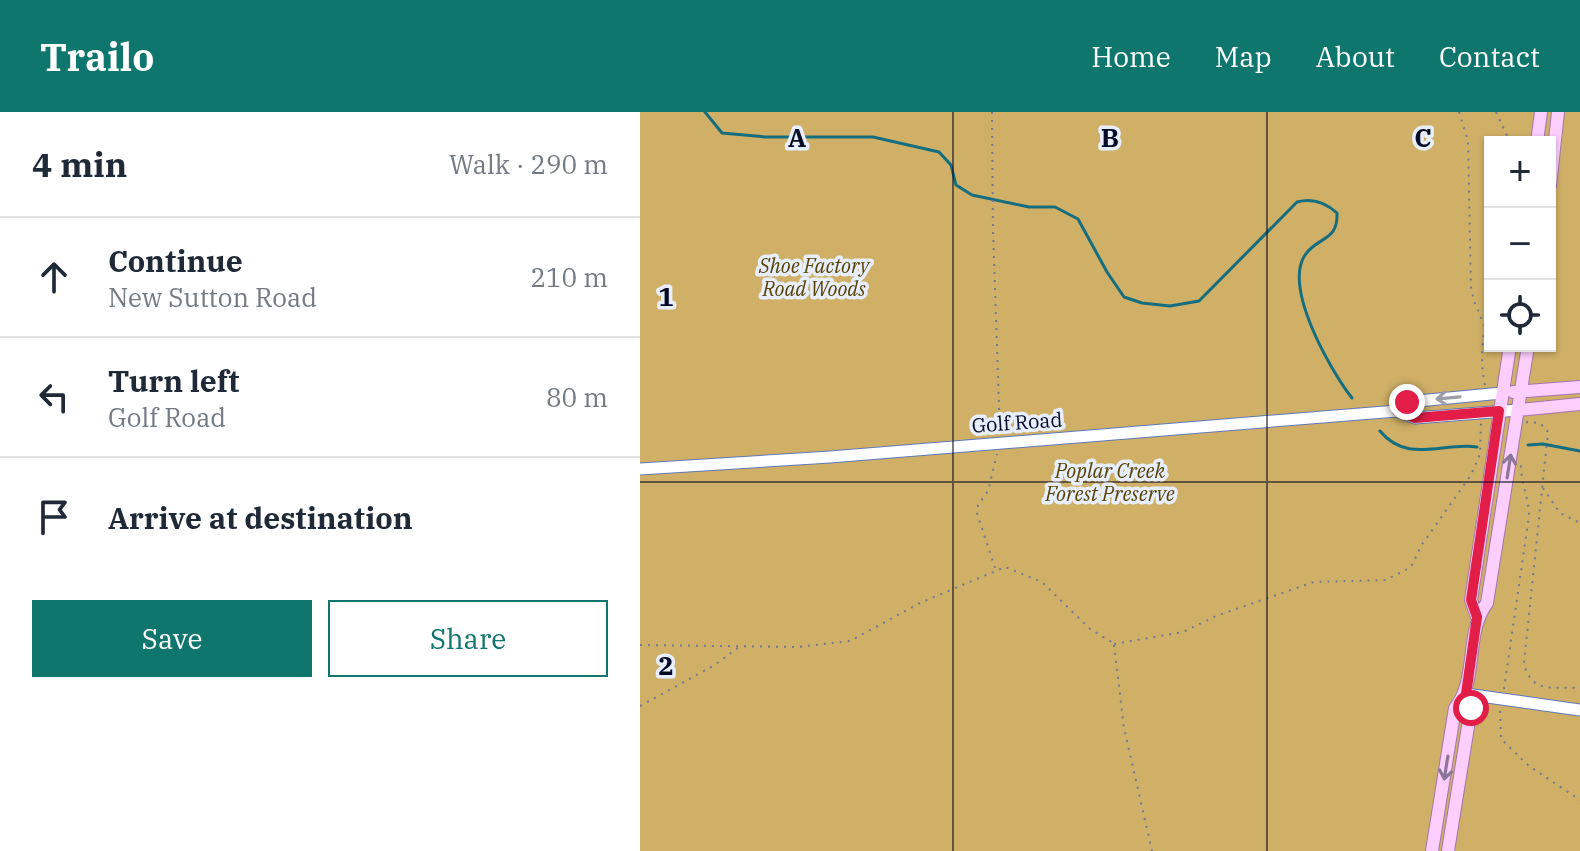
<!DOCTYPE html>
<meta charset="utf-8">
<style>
body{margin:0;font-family:"IBM Plex Serif",serif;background:#f6f6f7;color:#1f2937}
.controls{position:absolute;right:24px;top:24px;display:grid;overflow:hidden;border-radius:0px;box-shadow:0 2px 6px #0004}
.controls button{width:72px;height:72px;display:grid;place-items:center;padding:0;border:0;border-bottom:2px solid #e0e1e3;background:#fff;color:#1f2937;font:40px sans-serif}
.stop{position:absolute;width:24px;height:24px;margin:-18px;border:6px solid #e11d48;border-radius:50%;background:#fff}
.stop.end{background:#e11d48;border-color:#fff;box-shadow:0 2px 8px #0008}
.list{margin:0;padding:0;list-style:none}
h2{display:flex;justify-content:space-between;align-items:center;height:104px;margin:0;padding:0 32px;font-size:34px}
h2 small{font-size:26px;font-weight:400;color:#747a83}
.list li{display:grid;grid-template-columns:52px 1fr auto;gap:24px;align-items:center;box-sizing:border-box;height:120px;padding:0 32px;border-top:2px solid #e0e1e3}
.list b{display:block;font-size:30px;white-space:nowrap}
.list p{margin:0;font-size:26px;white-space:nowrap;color:#747a83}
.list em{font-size:26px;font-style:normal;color:#747a83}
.actions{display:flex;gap:16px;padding:24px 32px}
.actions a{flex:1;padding:18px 0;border:2px solid #0f766e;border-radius:0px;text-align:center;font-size:28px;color:#0f766e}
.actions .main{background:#0f766e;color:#fff}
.icon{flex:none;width:44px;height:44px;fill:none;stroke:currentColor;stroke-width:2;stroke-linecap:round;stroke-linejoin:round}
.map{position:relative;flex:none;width:940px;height:739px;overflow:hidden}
header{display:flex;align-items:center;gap:48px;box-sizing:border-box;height:112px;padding:0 40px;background:#0f766e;color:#fff}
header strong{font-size:38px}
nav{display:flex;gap:44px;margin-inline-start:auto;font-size:28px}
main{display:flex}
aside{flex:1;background:#fff}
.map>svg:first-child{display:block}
.green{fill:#d0b067;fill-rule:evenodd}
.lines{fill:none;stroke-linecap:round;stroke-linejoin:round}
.stream{stroke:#156e7f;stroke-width:3}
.secondary-casing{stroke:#5e78bc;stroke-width:13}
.primary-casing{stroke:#a474af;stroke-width:14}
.path{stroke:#6f7995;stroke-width:2;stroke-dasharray:2 6;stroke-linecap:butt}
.secondary{stroke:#fff;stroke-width:11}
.primary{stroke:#fccefc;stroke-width:12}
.oneway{stroke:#9b9da7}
.oneway2{stroke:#8c769a}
.route{stroke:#e11d48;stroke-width:10}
.grid{fill:none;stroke:#040a23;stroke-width:2;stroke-opacity:0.55}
.labels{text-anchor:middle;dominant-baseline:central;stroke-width:7;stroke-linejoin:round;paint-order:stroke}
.park-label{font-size:20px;font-style:italic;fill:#584202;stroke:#e7eefd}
.street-label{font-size:20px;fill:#040a23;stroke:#e7eefd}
.grid-label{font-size:26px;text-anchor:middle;font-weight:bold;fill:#040a23;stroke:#e7eefd;stroke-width:7;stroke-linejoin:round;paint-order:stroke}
</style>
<header>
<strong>Trailo</strong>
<nav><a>Home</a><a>Map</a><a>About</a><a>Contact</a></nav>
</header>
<main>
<aside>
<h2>4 min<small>Walk · 290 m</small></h2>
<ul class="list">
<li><svg class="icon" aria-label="ahead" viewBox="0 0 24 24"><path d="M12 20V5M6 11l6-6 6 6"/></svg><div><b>Continue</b><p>New Sutton Road</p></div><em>210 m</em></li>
<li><svg class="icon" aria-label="left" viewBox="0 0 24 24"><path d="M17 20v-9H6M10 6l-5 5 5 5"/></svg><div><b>Turn left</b><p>Golf Road</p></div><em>80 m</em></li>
<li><svg class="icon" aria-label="arrive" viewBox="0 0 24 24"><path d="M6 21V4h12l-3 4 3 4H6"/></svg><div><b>Arrive at destination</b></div></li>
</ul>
<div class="actions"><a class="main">Save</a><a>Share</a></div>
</aside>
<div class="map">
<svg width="940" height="739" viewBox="0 0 940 739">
<rect width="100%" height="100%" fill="#d4e1ff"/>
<!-- green -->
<path class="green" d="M 0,0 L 940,0 L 940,739 L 0,739 ZM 850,30 L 910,30 L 910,234 L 850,234 Z"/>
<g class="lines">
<!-- stream -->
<path class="stream" d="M 65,0 L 82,21 L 126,25 L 233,25 L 299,40 L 311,53 L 316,73 L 332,83 L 389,95 L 415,95 L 438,107 L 467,160 L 484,185 L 502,191 L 530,194 L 559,189 L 657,90 C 672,86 686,91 697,101 C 698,130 678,124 665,143 C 643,176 691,259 712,286
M 740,319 C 767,352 802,330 837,335
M 888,333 L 903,332 L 940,339"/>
<!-- secondary casing -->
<g class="secondary-casing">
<path id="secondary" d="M 757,299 L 767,290 L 862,281
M 0,357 L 190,345 L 757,299 L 775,306 L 878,298
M 826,582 L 940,598"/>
</g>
<!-- primary casing -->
<g class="primary-casing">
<path id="primary" d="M 897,30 L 901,0
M 910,74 L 918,0
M 873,280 L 940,275
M 878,298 L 940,292
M 837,505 L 831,488 L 870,234
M 792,739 L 815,596 C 839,566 824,522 847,491 L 888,234
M 808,739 L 831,596 L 826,582"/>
</g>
<!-- path -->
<path class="path" d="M 352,0 L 353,118 L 360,322
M 819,0 L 828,29 L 831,176 L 834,189 L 845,215
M 856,0 L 870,30
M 845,273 C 838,244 845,215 850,186
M 886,310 L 900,311 L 908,320 L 884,551 C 891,583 914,574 940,576
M 903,376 L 920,401 L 940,411
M 355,456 L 337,401 L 338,393 L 348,379 L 357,342
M 474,532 L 543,520 L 576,504 L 674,470 L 746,468 L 771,455 L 781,434 L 831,363 L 840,342 L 841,311
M 0,533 L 158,535 L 210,529 L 280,491 L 365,455 L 402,470 L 449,516 L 473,531
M 474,533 L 484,616 L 512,739
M 864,577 L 889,404 C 889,385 880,370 881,351
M 0,594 L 73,554 L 102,533
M 860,599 L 861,627 L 889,654 L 940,688"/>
<!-- secondary -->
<use href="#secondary" class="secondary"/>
<!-- primary -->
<use href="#primary" class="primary"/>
</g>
<!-- one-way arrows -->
<defs><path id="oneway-shaft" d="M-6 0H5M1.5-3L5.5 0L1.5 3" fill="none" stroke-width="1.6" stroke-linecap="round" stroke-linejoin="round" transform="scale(2)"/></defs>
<use class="oneway" href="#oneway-shaft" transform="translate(808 286) rotate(175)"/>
<g class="oneway2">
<use href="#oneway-shaft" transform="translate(869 354) rotate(-81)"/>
<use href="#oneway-shaft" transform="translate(806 656) rotate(99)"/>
</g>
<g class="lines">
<!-- route -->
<path class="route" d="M 767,290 L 757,299 L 775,306 L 859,299 L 831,488 L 837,505 L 826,582 L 831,596"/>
</g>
<!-- grid -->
<path class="grid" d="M 313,0 L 313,739M 627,0 L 627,739M 0,370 L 940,370"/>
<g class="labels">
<!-- park labels -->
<g class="park-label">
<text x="174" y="153">Shoe Factory<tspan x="174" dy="23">Road Woods</tspan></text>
<text x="470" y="358">Poplar Creek<tspan x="470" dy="23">Forest Preserve</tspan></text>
</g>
<!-- street labels -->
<g class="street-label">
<text transform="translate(377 310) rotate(-4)">Golf Road</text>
</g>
</g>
<g class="grid-label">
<text x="157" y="35">A</text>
<text x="470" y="35">B</text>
<text x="783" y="35">C</text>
<text x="26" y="194">1</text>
<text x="26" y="563">2</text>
</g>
</svg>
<div class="controls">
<button>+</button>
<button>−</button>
<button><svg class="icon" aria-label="locate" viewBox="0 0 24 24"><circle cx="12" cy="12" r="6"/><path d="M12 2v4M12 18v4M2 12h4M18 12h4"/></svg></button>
</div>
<div class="stop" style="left:831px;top:596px"></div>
<div class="stop end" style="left:767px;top:290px"></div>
</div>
</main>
